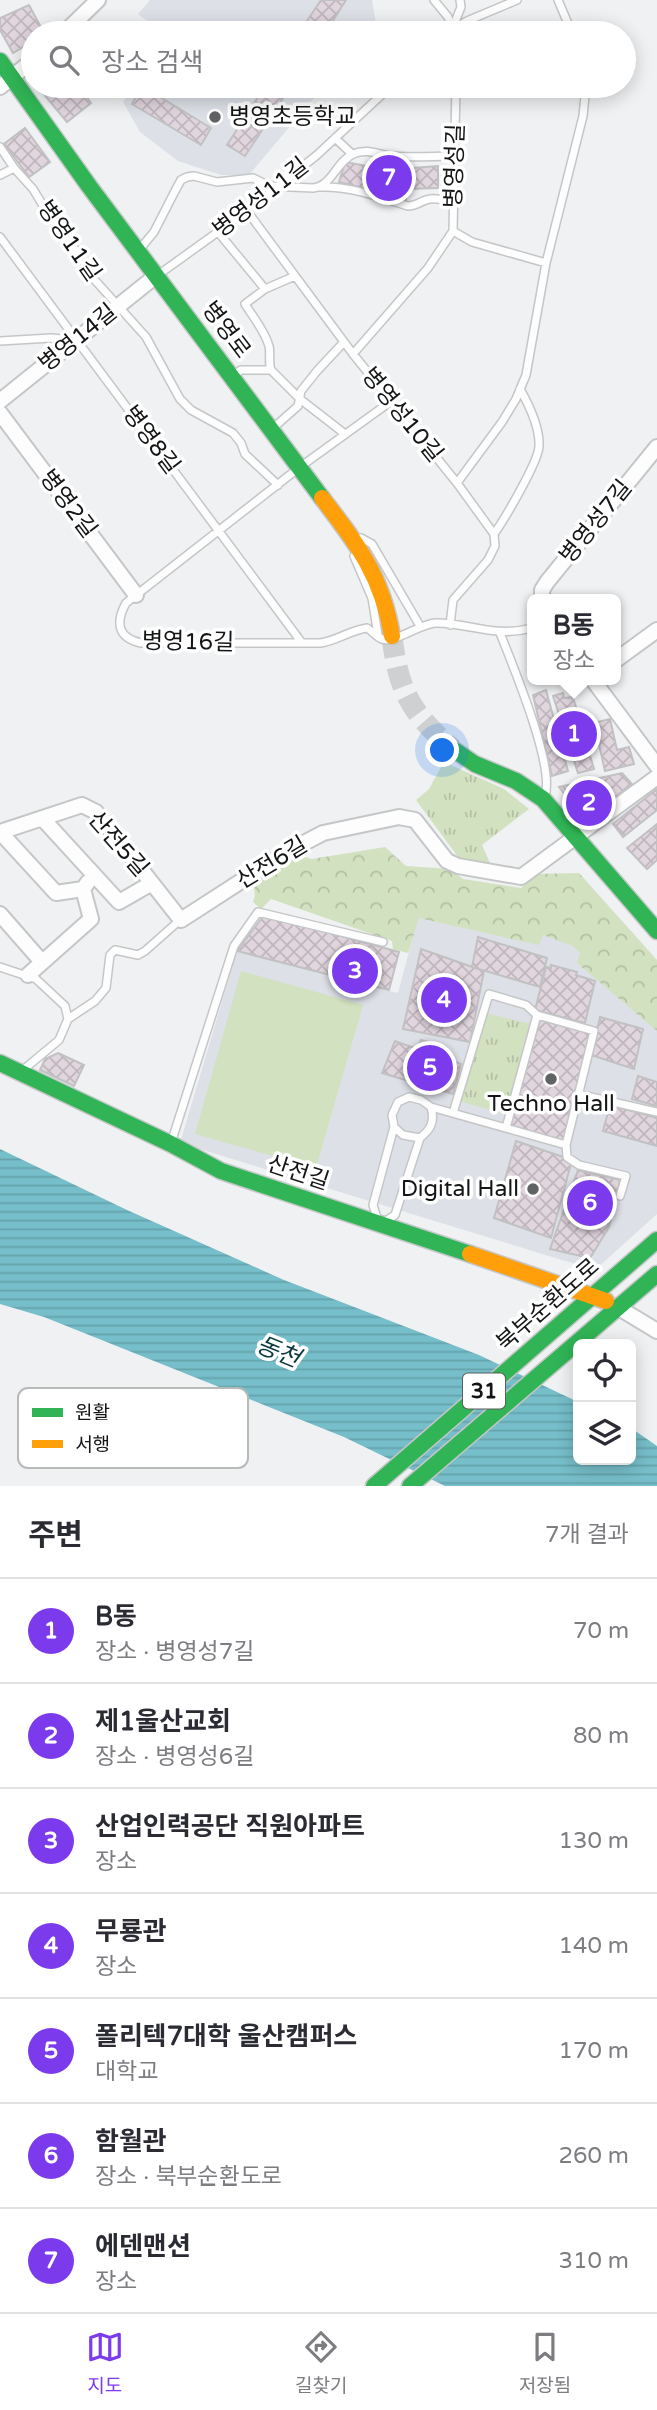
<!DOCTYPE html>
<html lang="ko">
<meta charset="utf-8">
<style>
body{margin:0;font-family:"Varela Round","Noto Sans KR",sans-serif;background:#f2f2f3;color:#2b2b33}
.controls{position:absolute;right:21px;bottom:21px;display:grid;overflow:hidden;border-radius:10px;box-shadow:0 4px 18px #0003}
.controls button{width:63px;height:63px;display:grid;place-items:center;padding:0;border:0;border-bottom:2px solid #e1e1e2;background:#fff;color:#2b2b33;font:35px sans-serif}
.you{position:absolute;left:443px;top:751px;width:24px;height:24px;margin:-18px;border:5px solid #fff;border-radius:50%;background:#1a73e8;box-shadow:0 0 0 10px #1a73e833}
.badge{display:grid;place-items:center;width:46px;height:46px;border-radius:50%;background:#7c3aed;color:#fff;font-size:23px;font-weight:700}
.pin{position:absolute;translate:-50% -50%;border:4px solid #fff;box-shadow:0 2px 7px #0006}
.popup{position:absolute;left:527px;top:594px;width:94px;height:91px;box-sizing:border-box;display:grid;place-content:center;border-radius:10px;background:#fff;filter:drop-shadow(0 2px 5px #0005);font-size:23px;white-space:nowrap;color:#7c7c81}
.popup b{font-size:26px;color:#2b2b33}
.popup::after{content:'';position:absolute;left:50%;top:100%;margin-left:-14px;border:14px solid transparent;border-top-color:#fff}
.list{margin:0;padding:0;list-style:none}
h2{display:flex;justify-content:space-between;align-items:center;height:91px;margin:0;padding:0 28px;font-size:30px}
h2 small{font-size:23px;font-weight:400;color:#7c7c81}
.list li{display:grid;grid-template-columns:46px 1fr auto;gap:21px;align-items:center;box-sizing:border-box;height:105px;padding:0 28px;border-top:2px solid #e1e1e2}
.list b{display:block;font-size:26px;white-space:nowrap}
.list p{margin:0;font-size:23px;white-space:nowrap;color:#7c7c81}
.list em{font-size:23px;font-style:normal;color:#7c7c81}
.icon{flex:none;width:38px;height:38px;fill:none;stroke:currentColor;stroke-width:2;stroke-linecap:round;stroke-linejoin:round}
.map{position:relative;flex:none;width:657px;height:1486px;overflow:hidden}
.search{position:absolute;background:#fff;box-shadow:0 4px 18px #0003;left:21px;right:21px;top:21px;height:77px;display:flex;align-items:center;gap:18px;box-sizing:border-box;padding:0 24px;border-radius:38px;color:#7c7c81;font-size:26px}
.sheet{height:826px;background:#fff}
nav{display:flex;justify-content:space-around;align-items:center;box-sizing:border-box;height:98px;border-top:2px solid #e1e1e2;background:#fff;font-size:19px;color:#7c7c81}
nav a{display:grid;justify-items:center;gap:4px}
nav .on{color:#7c3aed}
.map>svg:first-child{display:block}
.built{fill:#dde1e7}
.grass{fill:url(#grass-tufts)}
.forest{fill:url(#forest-crowns)}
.pitch{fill:#d2e1bf}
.water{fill:url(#water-rules)}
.building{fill:url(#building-cross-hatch);stroke:#c1c1c2;stroke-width:2}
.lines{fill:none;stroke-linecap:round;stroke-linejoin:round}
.secondary-tunnel{stroke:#ced0d2;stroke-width:21;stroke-dasharray:21 10;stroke-linecap:butt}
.lane-casing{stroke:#c5c6c7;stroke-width:10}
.street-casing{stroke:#c5c6c7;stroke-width:18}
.fast-casing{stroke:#c5c6c7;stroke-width:19}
.slow-casing{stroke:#c5c6c7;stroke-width:19}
.lane{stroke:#fdfdfd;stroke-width:7}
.street{stroke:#fdfdfd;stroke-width:14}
.fast{stroke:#30b455;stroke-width:16}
.slow{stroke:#ff9f0a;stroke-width:16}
.poi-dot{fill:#616263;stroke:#fff;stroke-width:2.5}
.labels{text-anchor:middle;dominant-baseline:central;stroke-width:7;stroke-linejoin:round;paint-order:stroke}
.shield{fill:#fff;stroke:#5a5b5c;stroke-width:2}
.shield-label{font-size:21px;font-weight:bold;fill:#141516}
.poi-label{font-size:23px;fill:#141516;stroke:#fff;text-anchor:start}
.street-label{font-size:23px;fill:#141516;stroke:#fff}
.water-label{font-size:24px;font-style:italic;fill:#093a40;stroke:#fff}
.key{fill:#fff;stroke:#b8b9b9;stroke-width:2}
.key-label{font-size:19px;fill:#141516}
</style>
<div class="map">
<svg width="657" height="1486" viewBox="0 0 657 1486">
<defs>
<pattern id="grass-tufts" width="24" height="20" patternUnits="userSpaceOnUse" patternTransform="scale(1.75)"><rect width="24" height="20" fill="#d2e1bf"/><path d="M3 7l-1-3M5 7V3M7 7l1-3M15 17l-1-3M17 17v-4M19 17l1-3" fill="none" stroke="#b3c0a3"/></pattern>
<pattern id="forest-crowns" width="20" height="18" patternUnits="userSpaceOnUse" patternTransform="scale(1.75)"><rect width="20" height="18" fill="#d2e1bf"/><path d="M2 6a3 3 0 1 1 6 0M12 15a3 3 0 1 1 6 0" fill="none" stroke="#b3c0a3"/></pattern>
<pattern id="water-rules" width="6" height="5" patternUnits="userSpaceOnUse" patternTransform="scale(1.75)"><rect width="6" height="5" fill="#76bec9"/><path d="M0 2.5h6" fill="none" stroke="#65a2ac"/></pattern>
<pattern id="building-cross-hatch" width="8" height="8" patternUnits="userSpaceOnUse" patternTransform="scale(1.75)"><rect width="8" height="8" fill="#e1d5de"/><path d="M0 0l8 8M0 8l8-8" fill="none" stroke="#c0b6be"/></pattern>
</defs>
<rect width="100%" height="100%" fill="#eff1f3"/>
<!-- built -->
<path class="built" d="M 150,0 L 372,0 L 376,23 L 368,33 L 162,33 L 138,14 Z
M 133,86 L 324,86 L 249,175 L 221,175 L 178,161 L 140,132 L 123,102 Z
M 418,917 L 542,935 L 657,963 L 657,1214 L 595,1270 L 180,1143 L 237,951 L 398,993 Z"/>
<!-- grass -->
<path class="grass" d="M 444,762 L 504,789 L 529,809 L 482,845 L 493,870 L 464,865 L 416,800 L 429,789 Z
M 485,1013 L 532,1024 L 507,1115 L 459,1101 Z"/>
<!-- forest -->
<path class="forest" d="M 385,847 L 406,866 L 450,869 L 463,879 L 521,888 L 535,874 L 579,873 L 657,960 L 657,1031 L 577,963 L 580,953 L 573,946 L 543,935 L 539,945 L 419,918 L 408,953 L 393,949 L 392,941 L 271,899 L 261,909 L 253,902 L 255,895 L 253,879 L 295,854 L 312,859 Z"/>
<!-- pitch -->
<path class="pitch" d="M 241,971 L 363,1005 L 316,1168 L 195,1134 Z"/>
<!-- water -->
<path class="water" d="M 0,1149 L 127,1210 L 284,1280 L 479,1355 L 578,1402 L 578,1460 L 631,1460 L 631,1428 L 657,1446 L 657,1486 L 445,1486 L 344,1437 L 44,1317 L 0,1304 Z"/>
<!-- building -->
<path class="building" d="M 321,0 L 346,0 L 325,33 L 299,33 Z
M 29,5 L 44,33 L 33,33 L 33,41 L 13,53 L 0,30 L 0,18 Z
M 37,86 L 79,86 L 91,103 L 67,122 Z
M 142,86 L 211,128 L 201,145 L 132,104 Z
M 265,86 L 291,86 L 245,156 L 227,145 Z
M 25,128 L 50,162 L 29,177 L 4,144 Z
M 345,162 L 410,174 L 412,168 L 438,166 L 438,188 L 408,189 L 406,199 L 339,182 Z
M 546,690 L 568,771 L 552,776 L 533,695 Z
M 563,693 L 564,698 L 573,697 L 594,769 L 578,773 L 553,696 Z
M 610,719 L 617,750 L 629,747 L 634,764 L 605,771 L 594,723 Z
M 622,773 L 632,784 L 584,820 L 559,787 Z
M 657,789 L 657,810 L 623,837 L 613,824 Z
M 657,824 L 657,860 L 647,869 L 627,848 Z
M 264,915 L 399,952 L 389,990 L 237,951 Z
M 478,937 L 547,958 L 540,987 L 472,967 Z
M 421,949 L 484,971 L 470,1042 L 403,1029 Z
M 551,965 L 577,972 L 576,975 L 595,981 L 585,1023 L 535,1010 L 546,967 L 551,968 Z
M 600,1017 L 643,1029 L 634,1069 L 591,1055 Z
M 540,1020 L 590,1033 L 564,1141 L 510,1126 Z
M 421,1040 L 432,1043 L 429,1053 L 461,1064 L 453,1094 L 382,1073 L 395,1041 L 417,1049 Z
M 58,1053 L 84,1065 L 74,1086 L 40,1070 L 45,1059 Z
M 638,1076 L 657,1082 L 657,1106 L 632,1099 Z
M 610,1105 L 657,1118 L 657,1146 L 603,1131 Z
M 516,1141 L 572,1160 L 551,1238 L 494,1218 Z
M 578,1170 L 620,1180 L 609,1227 L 590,1258 L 550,1249 Z"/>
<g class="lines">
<!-- secondary-tunnel -->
<path class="secondary-tunnel" d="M 392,636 C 398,690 411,714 453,749"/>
<!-- lane casing -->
<g class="lane-casing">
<path id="lane" d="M 434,0 L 448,17 L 454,33
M 558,0 L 572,33
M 453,27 L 461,7 L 460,0
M 446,33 L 467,21 L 517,0
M 456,86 L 453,231 L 472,242 L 546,263
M 335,138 L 352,154
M 0,147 L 14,168 L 33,189 L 50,217 L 78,253 L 93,278 L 146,337 L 180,399 L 191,410 L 233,433 L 241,443 L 245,454 L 278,485
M 0,175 L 14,168
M 320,187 C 351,186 379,197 408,206 C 418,206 421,200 430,199 C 438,198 447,201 454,202
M 247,211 L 353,354 L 457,483 L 494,534 L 495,546 L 488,560 L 453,600 L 450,625
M 218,232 L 265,289
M 0,237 L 302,643
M 139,250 L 154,232 L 175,191 L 181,180 L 187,177 L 194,176 L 217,182 L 253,178 L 269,186 L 313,188 C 332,186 336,162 353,154 C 367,148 377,154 390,156 C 412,158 435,156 456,156
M 158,275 L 247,211 L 317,155 L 391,86
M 0,341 L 51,338 L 75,340
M 353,354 L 428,268 L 453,231
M 271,370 C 268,362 271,354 269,346 C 265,331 253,317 245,304 L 265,289 L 295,276
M 232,376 L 241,370 L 271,370 L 300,399 L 345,434
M 390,402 L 300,467 L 126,603 C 115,623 118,638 141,643 L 321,643 C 338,640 351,630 367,628 C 372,631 376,636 380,638 C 392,646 420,623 436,623 C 471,623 494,638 532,628
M 272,429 L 298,406 L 301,391 L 317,371 L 344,342
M 457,483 L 502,422 L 516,399 L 526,375 L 546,263 L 583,116 L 586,86
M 494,534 C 504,520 539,461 539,446 C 540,427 529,405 520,389
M 361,538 L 372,544 L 420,626
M 354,556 L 372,598 L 378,635
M 500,633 C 513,666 555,766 545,796
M 0,967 L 36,979 L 65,1006 L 68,1019
M 23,1070 L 59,1040 L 68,1019 L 95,1001 L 106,988 L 110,955 L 115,950 L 138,955 L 145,951 L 180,920
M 578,1094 L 657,1112
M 431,1107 L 566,1145 L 567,1157 L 579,1165 L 626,1176 L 620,1196
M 453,1113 L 489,994 L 526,1005 L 537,1015
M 506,1128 L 537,1015 L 594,1031 L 566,1145
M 172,1140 L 234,946 L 258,912 L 383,942
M 377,1218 L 373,1205 L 394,1127
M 384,1222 L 395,1215 L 420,1138 C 431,1129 435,1122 431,1107 L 421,1100 L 409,1097 L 398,1102 L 392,1115 L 394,1127 L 403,1135 L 420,1138"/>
</g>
<!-- street casing -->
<g class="street-casing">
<path id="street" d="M 64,33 L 98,0
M 0,87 L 33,60
M 0,401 L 157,275
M 0,413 L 136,595
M 542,599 L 542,590 L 547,582 L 657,447
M 616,660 L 657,630
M 593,680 L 657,766
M 42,818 L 119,902 L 152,883
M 83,889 L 56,893 L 0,832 L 82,805 L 96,812 L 181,920 L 283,854 L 323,833 L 399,817 L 415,820 L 447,861 L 458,866 L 521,877 L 657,777
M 0,914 L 42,962
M 28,975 L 91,919 L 83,889 L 88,882
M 619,1308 L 657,1331"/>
</g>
<!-- fast casing -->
<g class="fast-casing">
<path id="fast" d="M 0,61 L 89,186 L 322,498
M 453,749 L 475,764 L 516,781 L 543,799 L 657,931
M 0,1063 L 171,1144 L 221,1171 L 470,1254
M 374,1486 L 657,1240
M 410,1486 L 657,1274"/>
</g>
<!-- slow casing -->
<g class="slow-casing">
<path id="slow" d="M 322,498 C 358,545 382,576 392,636
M 470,1254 L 606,1301"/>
</g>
<!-- lane -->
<use href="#lane" class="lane"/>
<!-- street -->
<use href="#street" class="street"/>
<!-- fast -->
<use href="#fast" class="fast"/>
<!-- slow -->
<use href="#slow" class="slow"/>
</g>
<!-- markers -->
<g class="poi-dot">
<circle cx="215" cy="117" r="7"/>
<circle cx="551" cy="1079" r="7"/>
<circle cx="533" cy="1189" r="7"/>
</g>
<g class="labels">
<!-- shield labels -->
<rect class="shield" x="463" y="1373.5" width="42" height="35" rx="5"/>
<g class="shield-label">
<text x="484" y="1391">31</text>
</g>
<!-- poi labels -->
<g class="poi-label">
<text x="229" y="117">병영초등학교</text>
<text x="551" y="1104" text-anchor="middle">Techno Hall</text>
<text x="519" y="1189" text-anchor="end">Digital Hall</text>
</g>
<!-- street labels -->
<g class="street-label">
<text transform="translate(455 166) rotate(-88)">병영성길</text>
<text transform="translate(261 198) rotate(-38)">병영성11길</text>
<text transform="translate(69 241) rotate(55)">병영11길</text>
<text transform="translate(226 330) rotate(53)">병영로</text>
<text transform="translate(78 338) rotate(-39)">병영14길</text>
<text transform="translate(402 415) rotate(51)">병영성10길</text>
<text transform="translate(151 440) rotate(53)">병영8길</text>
<text transform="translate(68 504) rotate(53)">병영2길</text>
<text transform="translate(596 522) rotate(-51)">병영성7길</text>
<text transform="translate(188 642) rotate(1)">병영16길</text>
<text transform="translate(118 844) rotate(49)">산전5길</text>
<text transform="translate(272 863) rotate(-31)">산전6길</text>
<text transform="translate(298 1173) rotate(18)">산전길</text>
<text transform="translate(548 1305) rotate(-41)">북부순환도로</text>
</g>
<!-- water labels -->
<g class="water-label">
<text transform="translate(278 1352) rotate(22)">동천</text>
</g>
</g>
<!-- legend -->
<rect x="18" y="1388" width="230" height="80" rx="10" class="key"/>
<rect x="32" y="1408" width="31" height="9" fill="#30b455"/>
<rect x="32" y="1440" width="31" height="8" fill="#ff9f0a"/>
<g class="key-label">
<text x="75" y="1419">원활</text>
<text x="75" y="1451">서행</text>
</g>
</svg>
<div class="controls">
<button><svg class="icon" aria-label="locate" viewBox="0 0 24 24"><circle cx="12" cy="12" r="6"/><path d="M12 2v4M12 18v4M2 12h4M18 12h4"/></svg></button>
<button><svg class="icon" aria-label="layers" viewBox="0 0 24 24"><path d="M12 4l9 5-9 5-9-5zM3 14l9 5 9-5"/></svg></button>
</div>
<div class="you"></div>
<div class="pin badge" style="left:574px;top:734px">1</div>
<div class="popup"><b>B동</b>장소</div>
<div class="pin badge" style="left:589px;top:803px">2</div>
<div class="pin badge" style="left:355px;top:971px">3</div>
<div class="pin badge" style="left:444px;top:1000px">4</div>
<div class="pin badge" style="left:430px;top:1068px">5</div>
<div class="pin badge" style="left:590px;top:1203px">6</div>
<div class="pin badge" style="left:389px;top:178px">7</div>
<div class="search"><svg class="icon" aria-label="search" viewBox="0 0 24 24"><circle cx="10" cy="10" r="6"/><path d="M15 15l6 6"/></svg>장소 검색</div>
</div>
<section class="sheet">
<h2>주변<small>7개 결과</small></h2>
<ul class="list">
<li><span class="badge">1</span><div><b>B동</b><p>장소 · 병영성7길</p></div><em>70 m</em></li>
<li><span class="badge">2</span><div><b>제1울산교회</b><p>장소 · 병영성6길</p></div><em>80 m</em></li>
<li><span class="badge">3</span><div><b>산업인력공단 직원아파트</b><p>장소</p></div><em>130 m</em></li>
<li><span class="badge">4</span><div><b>무룡관</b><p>장소</p></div><em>140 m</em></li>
<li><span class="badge">5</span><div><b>폴리텍7대학 울산캠퍼스</b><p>대학교</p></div><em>170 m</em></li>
<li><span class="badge">6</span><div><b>함월관</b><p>장소 · 북부순환도로</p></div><em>260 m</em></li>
<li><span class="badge">7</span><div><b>에덴맨션</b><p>장소</p></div><em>310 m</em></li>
</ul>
</section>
<nav>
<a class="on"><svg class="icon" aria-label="map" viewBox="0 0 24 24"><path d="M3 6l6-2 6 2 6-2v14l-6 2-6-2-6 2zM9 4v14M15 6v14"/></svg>지도</a>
<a><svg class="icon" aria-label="directions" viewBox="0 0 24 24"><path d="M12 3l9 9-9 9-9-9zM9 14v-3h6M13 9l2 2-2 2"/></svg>길찾기</a>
<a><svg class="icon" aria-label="saved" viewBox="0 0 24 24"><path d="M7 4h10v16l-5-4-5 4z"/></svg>저장됨</a>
</nav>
